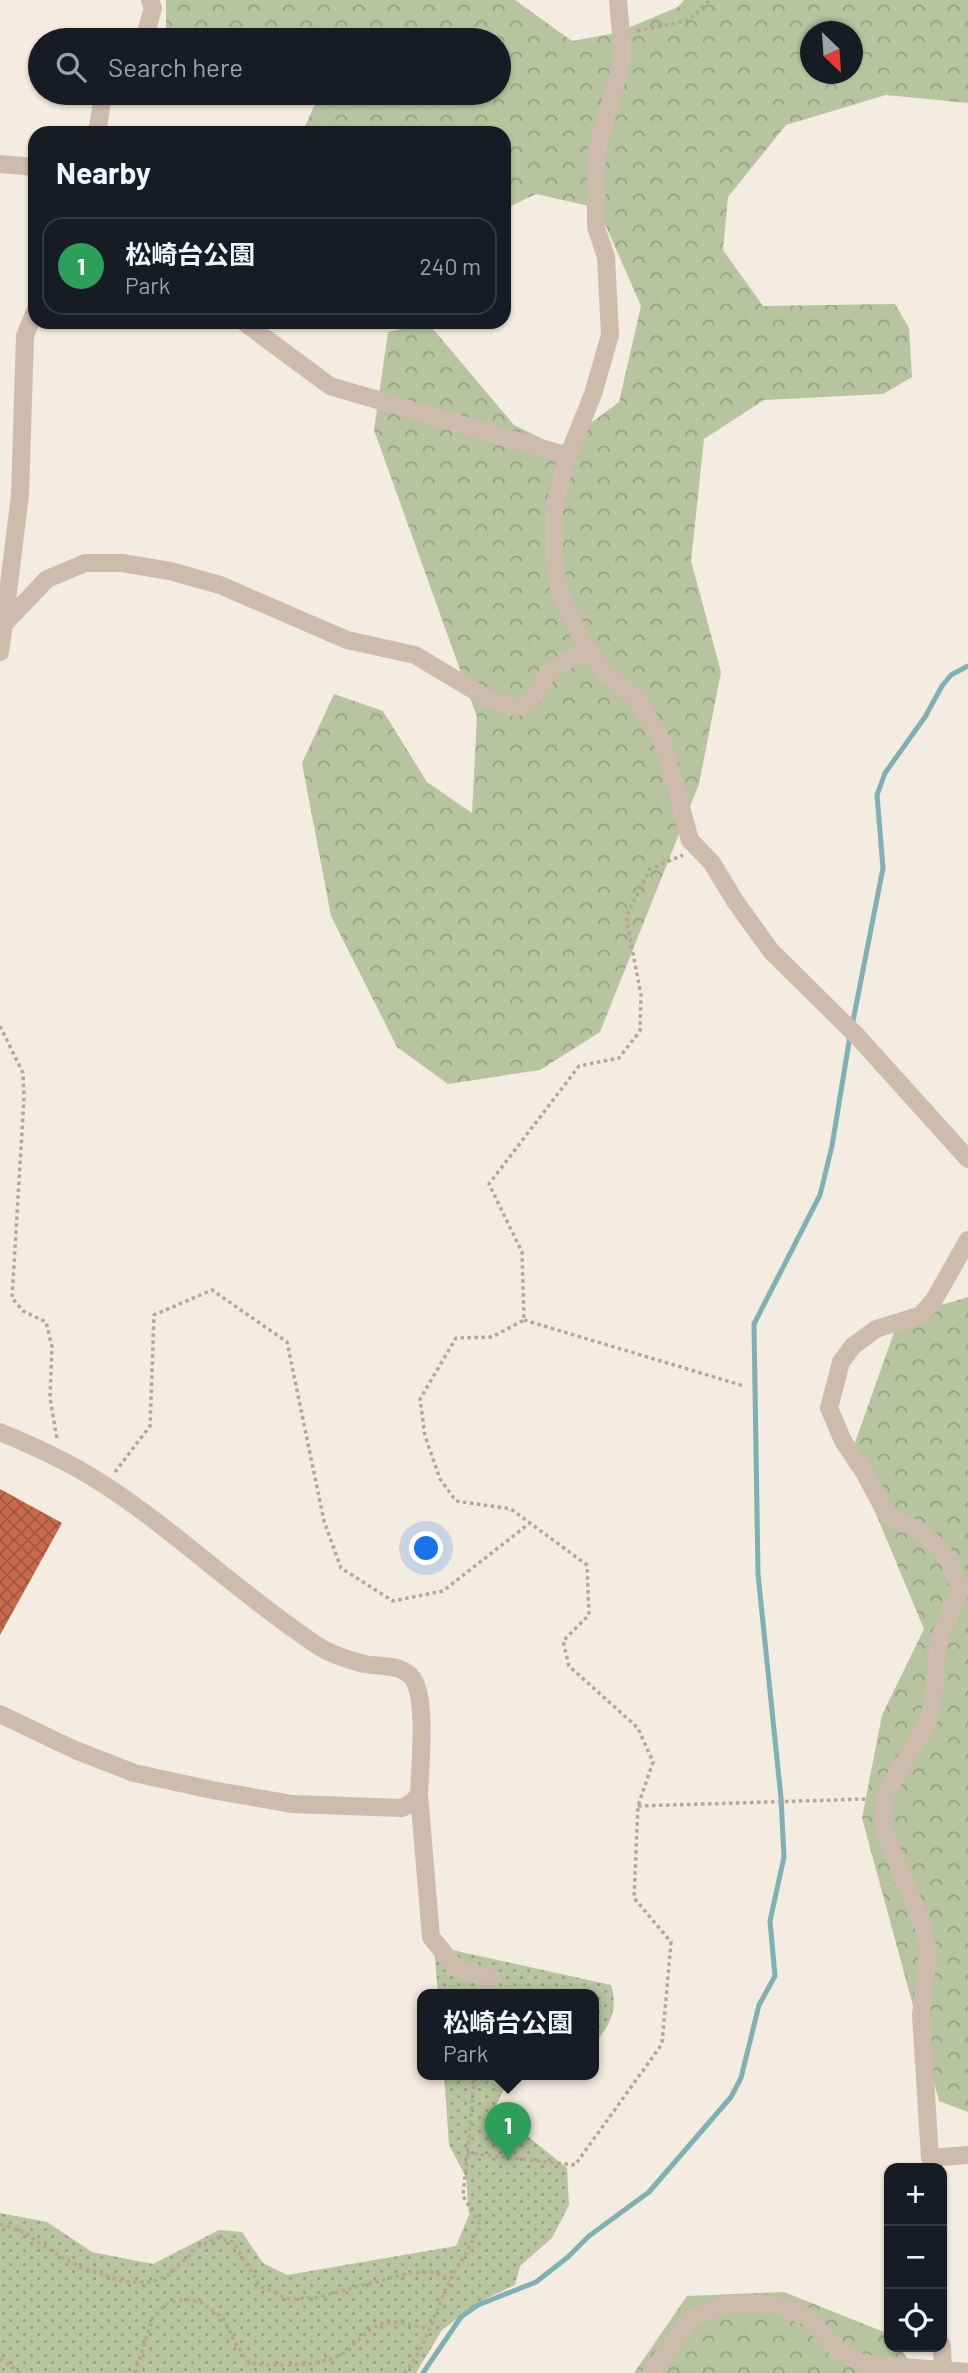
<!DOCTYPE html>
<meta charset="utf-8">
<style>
body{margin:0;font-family:Barlow,"Noto Sans JP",sans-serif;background:#20242c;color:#f1f3f6}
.controls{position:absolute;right:21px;bottom:21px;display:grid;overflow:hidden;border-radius:14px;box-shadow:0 2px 5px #0004}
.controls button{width:63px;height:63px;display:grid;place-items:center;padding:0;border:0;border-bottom:2px solid #363941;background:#171b24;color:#f1f3f6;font:35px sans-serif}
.compass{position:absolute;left:800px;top:21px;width:63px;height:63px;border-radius:50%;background:#171b24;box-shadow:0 2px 5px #0004;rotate:155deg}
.you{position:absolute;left:427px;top:1549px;width:24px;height:24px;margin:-18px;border:5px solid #fff;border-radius:50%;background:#1a73e8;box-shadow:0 0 0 10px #1a73e833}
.badge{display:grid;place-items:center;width:46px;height:46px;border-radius:50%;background:#92aeb2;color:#fff;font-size:23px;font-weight:700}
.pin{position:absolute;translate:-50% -58px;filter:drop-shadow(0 2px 4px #0008)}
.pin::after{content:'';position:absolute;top:37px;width:24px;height:21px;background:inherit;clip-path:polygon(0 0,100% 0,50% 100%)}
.popup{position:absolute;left:417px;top:1989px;width:182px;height:91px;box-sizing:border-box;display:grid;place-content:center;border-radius:14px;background:#171b24;filter:drop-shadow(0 2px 5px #0005);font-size:23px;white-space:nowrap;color:#9ea1a6}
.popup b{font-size:26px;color:#f1f3f6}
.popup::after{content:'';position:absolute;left:50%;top:100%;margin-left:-14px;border:14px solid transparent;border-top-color:#171b24}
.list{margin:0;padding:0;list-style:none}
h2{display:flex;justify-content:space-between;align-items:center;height:91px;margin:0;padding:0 28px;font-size:30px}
h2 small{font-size:23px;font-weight:400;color:#9ea1a6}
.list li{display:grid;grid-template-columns:46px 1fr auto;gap:21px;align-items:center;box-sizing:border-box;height:98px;margin:0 14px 14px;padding:0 14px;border:2px solid #363941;border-radius:21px}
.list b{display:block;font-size:26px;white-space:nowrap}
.list p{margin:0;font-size:23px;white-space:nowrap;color:#9ea1a6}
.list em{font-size:23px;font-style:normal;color:#9ea1a6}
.icon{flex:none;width:38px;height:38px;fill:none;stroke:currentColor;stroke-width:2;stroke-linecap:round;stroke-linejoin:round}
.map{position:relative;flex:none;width:968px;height:2373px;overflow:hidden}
.search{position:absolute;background:#171b24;box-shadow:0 2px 5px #0004;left:28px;top:28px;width:483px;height:77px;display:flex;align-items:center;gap:18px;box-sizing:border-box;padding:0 24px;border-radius:38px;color:#9ea1a6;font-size:26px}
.panel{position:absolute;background:#171b24;box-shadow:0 2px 5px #0004;left:28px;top:126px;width:483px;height:203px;border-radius:21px}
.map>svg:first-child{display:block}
.forest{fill:url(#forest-crowns);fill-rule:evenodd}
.park{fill:url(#park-dots)}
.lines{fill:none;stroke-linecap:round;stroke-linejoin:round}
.stream{stroke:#7fb0b2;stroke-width:5}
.building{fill:url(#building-cross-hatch)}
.path{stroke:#b9a596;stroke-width:3.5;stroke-dasharray:3.5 3.5;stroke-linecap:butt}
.minor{stroke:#cdbbac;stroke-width:18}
</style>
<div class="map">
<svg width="968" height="2373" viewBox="0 0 968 2373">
<defs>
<pattern id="forest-crowns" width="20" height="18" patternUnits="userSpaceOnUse" patternTransform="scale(1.75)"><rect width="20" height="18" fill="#b8c4a0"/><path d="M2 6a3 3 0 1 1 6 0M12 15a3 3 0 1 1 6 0" fill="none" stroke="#97a083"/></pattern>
<pattern id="park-dots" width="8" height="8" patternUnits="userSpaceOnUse" patternTransform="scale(1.75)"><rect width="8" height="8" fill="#b8c4a0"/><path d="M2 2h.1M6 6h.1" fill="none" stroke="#97a083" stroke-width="1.8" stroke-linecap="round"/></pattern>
<pattern id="building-cross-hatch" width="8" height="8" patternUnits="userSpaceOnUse" patternTransform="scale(1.75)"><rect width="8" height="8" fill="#c8694b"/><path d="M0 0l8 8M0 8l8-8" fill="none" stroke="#a4573f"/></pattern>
</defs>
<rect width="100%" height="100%" fill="#f4ebe1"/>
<!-- forest -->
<path class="forest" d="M 166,0 L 515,0 L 572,41 L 616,33 L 678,7 L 684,0 L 968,0 L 968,103 L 886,95 L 786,125 L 728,197 L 723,250 L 763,306 L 895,304 L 909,328 L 912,377 L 883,394 L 764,400 L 704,439 L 691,561 L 721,672 L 699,784 L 600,1032 L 540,1070 L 448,1084 L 397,1047 L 331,916 L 302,763 L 334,694 L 383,711 L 427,782 L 472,813 L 477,717 L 374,430 L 388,332 L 428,323 L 514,425 L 559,447 L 619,402 L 641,306 L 598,208 L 536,194 L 504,209 L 504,133 L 302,133 L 320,93 L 499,93 L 499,40 L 171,40 L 166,37 ZM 810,32 L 852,32 L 852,74 L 810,74 Z
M 968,1297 L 968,2112 L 939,2101 L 862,1818 L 882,1715 L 924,1629 L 851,1454 L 899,1318 Z
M 784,2292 L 889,2334 L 889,2347 L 899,2347 L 918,2373 L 634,2373 L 687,2296 Z"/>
<!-- park -->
<path class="park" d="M 434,1946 L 611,1985 C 619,2011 609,2025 594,2045 L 594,1994 L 438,1994 Z
M 444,2074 L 541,2074 L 506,2085 L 494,2109 L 567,2168 L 569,2205 L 552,2238 L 520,2266 L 515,2285 L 479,2302 L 442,2330 L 416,2373 L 0,2373 L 0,2213 L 47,2222 L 92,2252 L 153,2264 L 219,2230 L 242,2232 L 263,2263 L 287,2275 L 456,2246 L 469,2215 L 466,2177 L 449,2145 Z"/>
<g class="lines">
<!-- stream -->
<path class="stream" d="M 852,1026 L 883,868 L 877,795 L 885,773 L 925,717 L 942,686 L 951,675 L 968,666
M 423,2373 L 461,2317 L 478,2305 L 536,2282 L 568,2257 L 589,2236 L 649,2192 L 731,2097 L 741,2078 L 759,2005 L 775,1976 L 770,1921 L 784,1857 L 781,1798 L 758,1574 L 754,1324 L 820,1195 L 832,1146 L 850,1036"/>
</g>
<!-- building -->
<path class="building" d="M 0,1489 L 62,1523 L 0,1635 Z"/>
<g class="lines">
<!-- path -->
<path class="path" d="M 637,31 L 689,20 L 710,0
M 0,1026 L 23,1073 L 24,1098 L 12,1298 L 23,1311 L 46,1322 L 52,1347 L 50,1398 L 57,1439
M 524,1320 L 744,1386
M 115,1472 L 150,1426 L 154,1315 L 212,1290 L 287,1342 L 324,1521 L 341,1568 L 393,1601 L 443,1591 L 530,1523
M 638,1806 L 867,1799
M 467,2153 L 575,2165 L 662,2044 L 671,1942 L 634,1898 L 638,1806 L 653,1762 L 638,1728 L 569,1666 L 563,1641 L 589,1615 L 587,1565 L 511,1509 L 456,1501 L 440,1479 L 425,1436 L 420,1399 L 456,1338 L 492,1337 L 524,1320 L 522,1252 L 489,1184 L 579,1066 L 619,1058 L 640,1031 L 641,995 L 626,917 L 650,869 L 683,855
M 0,2224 L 24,2232 L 46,2248 L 80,2267 L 124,2282 L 151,2282 L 169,2275 L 198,2247 L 217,2238 L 233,2242 L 260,2286 L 288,2299 L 315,2298 L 409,2273 L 435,2272 L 450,2280
M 0,2359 L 21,2373
M 135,2373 L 153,2317 L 166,2304 L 183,2299 L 201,2302 L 223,2318 L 236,2344 L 249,2363 C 280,2366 313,2368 342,2354 C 353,2348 361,2336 371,2329 C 389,2316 410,2324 429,2330
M 404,2373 C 428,2346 434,2310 451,2279 C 461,2260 472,2245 480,2225 L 463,2196 L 475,2074"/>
<!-- minor -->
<path class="minor" d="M 618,0 L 623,57 L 596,154 L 596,227 L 606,257 L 610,335 L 593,394 L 565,464 L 554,509 L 554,562 L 561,597 L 581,638 L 590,652 L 605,673 L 638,700 L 663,743 L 690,840 L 712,863 L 735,901 L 771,951 L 858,1037 L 968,1159
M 144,40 L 153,8 L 150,0
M 97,133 L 103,96 L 107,93
M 0,164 L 35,167
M 244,322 L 330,386 L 568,456
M 4,624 L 20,495 L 25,336 L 35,311
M 0,652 L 4,624 L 47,579 L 85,563 L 122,563 L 170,571 L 220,585 L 347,640 L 415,655 L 490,700 L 512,707 L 523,706 L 534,695 L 548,673 L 571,658 L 590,652
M 968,1240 L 934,1300 L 921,1315 L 876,1329 L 853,1346 L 841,1362 L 829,1408 L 843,1441 L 864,1472 L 887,1515 L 920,1531 L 935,1544 L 948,1559 L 959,1584 L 959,1595 L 939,1638 L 933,1700 L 928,1721 L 883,1798 L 883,1829 L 924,1928 L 928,1954 L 921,2015 L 930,2158 L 968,2155
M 0,1432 C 34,1446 69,1462 100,1482 C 175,1530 240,1594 315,1644 C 328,1653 349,1660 364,1664 C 380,1667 402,1663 413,1679 C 427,1699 420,1767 419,1794 L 413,1802 L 402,1808 L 292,1804 L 212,1790 L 134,1773 L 75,1750 L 0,1714
M 419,1794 L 431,1937 L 456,1968 L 492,1979
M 942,2345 L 943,2371
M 651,2373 L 691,2318 L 728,2305 L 772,2304 L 806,2316 L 841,2353 L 865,2364 L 968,2372"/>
</g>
</svg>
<div class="controls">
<button>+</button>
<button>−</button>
<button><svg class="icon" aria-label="locate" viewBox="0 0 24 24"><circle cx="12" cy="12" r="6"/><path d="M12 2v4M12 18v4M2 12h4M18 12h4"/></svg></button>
</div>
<svg class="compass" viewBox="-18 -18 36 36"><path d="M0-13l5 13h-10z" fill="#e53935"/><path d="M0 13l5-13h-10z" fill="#9ea1a6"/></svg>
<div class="you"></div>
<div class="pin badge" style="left:508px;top:2160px;background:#2e9e5b">1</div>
<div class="popup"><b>松崎台公園</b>Park</div>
<div class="search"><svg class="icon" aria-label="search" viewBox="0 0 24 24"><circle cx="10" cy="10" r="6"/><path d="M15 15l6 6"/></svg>Search here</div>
<section class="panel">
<h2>Nearby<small></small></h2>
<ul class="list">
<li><span class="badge" style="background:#2e9e5b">1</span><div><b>松崎台公園</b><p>Park</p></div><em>240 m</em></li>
</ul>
</section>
</div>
